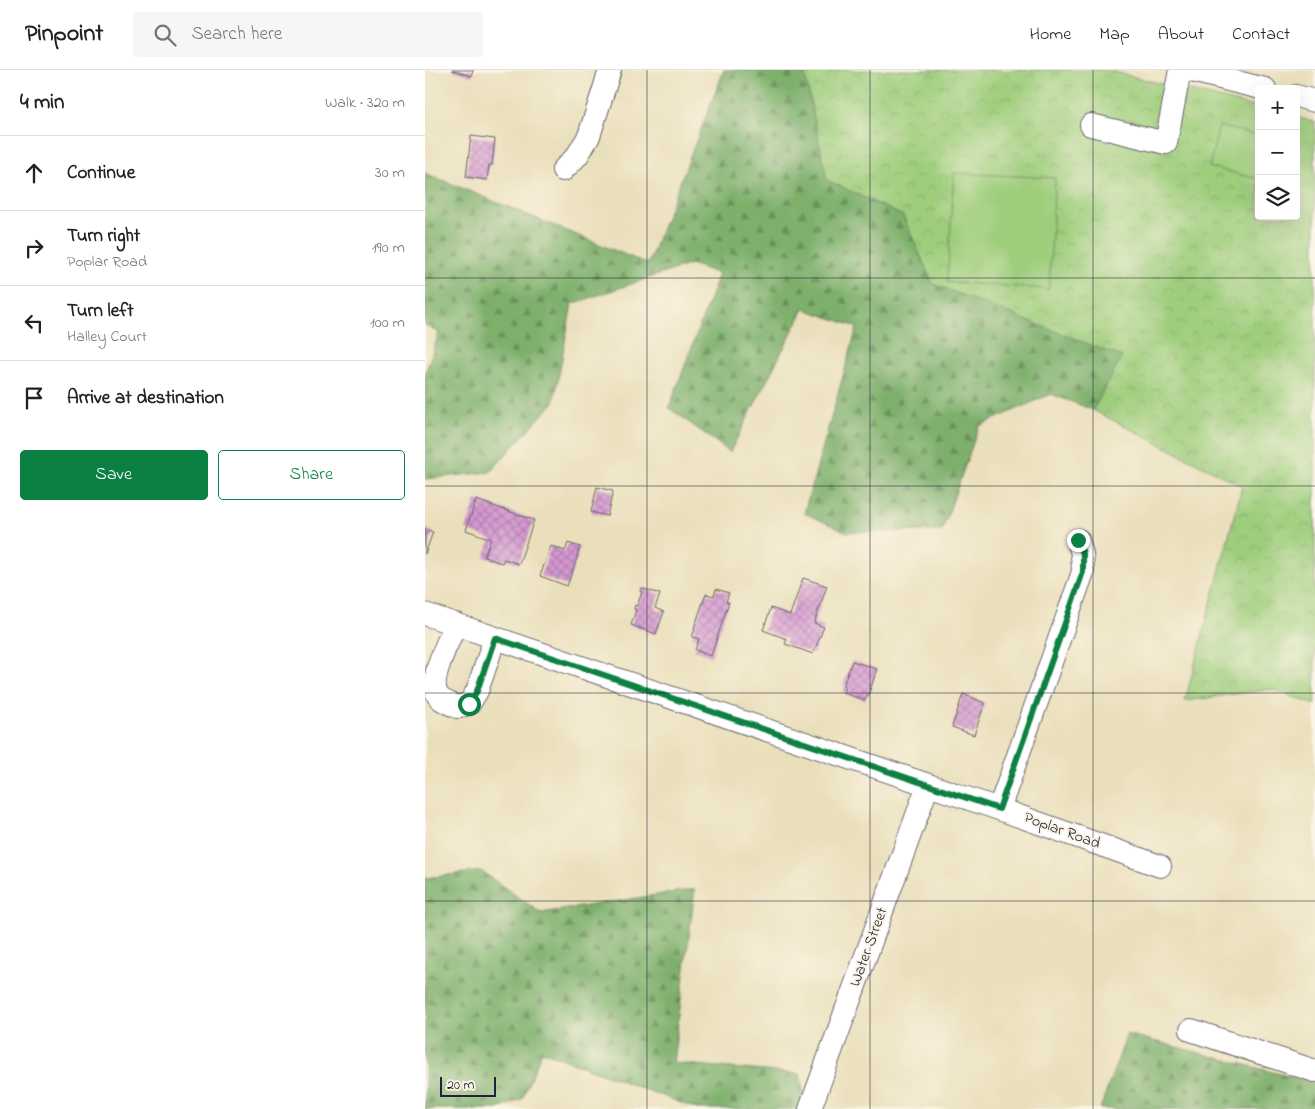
<!DOCTYPE html>
<meta charset="utf-8">
<style>
body{margin:0;font-family:"Indie Flower",sans-serif;background:#f6f6f6;color:#222}
.controls{position:absolute;right:15px;top:15px;display:grid;overflow:hidden;border-radius:5px;box-shadow:0 5px 20px #0002}
.controls button{width:45px;height:45px;display:grid;place-items:center;padding:0;border:0;border-bottom:1px solid #e0e0e0;background:#fff;color:#222;font:25px sans-serif}
.scale{position:absolute;left:15px;bottom:12px;width:56px;box-sizing:border-box;padding-left:5px;border:2px solid #22223b;border-top:0;font-size:14px;line-height:18px;white-space:nowrap;color:#22223b;-webkit-text-stroke:4px #fcf5e5;paint-order:stroke}
.stop{position:absolute;width:15px;height:15px;margin:-11px;border:4px solid #0b8043;border-radius:50%;background:#fff}
.stop.end{background:#0b8043;border-color:#fff;box-shadow:0 1px 5px #0008}
.list{margin:0;padding:0;list-style:none}
h2{display:flex;justify-content:space-between;align-items:center;height:65px;margin:0;padding:0 20px;font-size:21px}
h2 small{font-size:16px;font-weight:400;color:#767676}
.list li{display:grid;grid-template-columns:32px 1fr auto;gap:15px;align-items:center;box-sizing:border-box;height:75px;padding:0 20px;border-top:1px solid #e0e0e0}
.list b{display:block;font-size:19px;white-space:nowrap}
.list p{margin:0;font-size:16px;white-space:nowrap;color:#767676}
.list em{font-size:16px;font-style:normal;color:#767676}
.actions{display:flex;gap:10px;padding:15px 20px}
.actions a{flex:1;padding:11px 0;border:1px solid #0b8043;border-radius:5px;text-align:center;font-size:18px;color:#0b8043}
.actions .main{background:#0b8043;color:#fff}
.icon{flex:none;width:28px;height:28px;fill:none;stroke:currentColor;stroke-width:2;stroke-linecap:round;stroke-linejoin:round}
.map{position:relative;flex:none;width:890px;height:1039px;overflow:hidden}
header{display:flex;align-items:center;gap:30px;box-sizing:border-box;height:70px;padding:0 25px;background:#fff;border-bottom:1px solid #e0e0e0}
header strong{font-size:24px}
nav{display:flex;gap:28px;margin-inline-start:auto;font-size:18px}
.search{width:350px;height:45px;background:#f6f6f6;display:flex;align-items:center;gap:12px;box-sizing:border-box;padding:0 18px;border-radius:5px;color:#767676;font-size:19px}
main{display:flex}
aside{flex:1;background:#fff}
.map>svg:first-child{display:block}
.forest{fill:url(#forest-firs);stroke:#506954}
.park{fill:url(#park-crowns);stroke:#60785c}
.pitch{fill:#9ecd7c;stroke:#60785c}
.building{fill:url(#building-cross-hatch)}
.lines{fill:none;stroke-linecap:round;stroke-linejoin:round}
.minor-casing{stroke:#686468;stroke-width:24}
.minor{stroke:#fff;stroke-width:22}
.route{stroke:#0b8043;stroke-width:6}
.grid{fill:none;stroke:#22223b;stroke-width:1;stroke-opacity:0.55}
.labels{text-anchor:middle;dominant-baseline:central;stroke-width:4;stroke-linejoin:round;paint-order:stroke}
.street-label{font-size:16px;fill:#22223b;stroke:#fcf5e5}
</style>
<header>
<strong>Pinpoint</strong>
<div class="search"><svg class="icon" aria-label="search" viewBox="0 0 24 24"><circle cx="10" cy="10" r="6"/><path d="M15 15l6 6"/></svg>Search here</div>
<nav><a>Home</a><a>Map</a><a>About</a><a>Contact</a></nav>
</header>
<main>
<aside>
<h2>4 min<small>Walk · 320 m</small></h2>
<ul class="list">
<li><svg class="icon" aria-label="ahead" viewBox="0 0 24 24"><path d="M12 20V5M6 11l6-6 6 6"/></svg><div><b>Continue</b></div><em>30 m</em></li>
<li><svg class="icon" aria-label="right" viewBox="0 0 24 24"><path d="M7 20v-9h11M14 6l5 5-5 5"/></svg><div><b>Turn right</b><p>Poplar Road</p></div><em>190 m</em></li>
<li><svg class="icon" aria-label="left" viewBox="0 0 24 24"><path d="M17 20v-9H6M10 6l-5 5 5 5"/></svg><div><b>Turn left</b><p>Halley Court</p></div><em>100 m</em></li>
<li><svg class="icon" aria-label="arrive" viewBox="0 0 24 24"><path d="M6 21V4h12l-3 4 3 4H6"/></svg><div><b>Arrive at destination</b></div></li>
</ul>
<div class="actions"><a class="main">Save</a><a>Share</a></div>
</aside>
<div class="map">
<svg width="890" height="1039" viewBox="0 0 890 1039">
<defs>
<pattern id="forest-firs" width="22" height="20" patternUnits="userSpaceOnUse" patternTransform="scale(1.25)"><rect width="22" height="20" fill="#7eb06c"/><path d="M5 1l3.5 6h-7zM16 11l3.5 6h-7z" fill="#678f5a"/></pattern>
<pattern id="park-crowns" width="20" height="18" patternUnits="userSpaceOnUse" patternTransform="scale(1.25)"><rect width="20" height="18" fill="#9ecd7c"/><path d="M2 6a3 3 0 1 1 6 0M12 15a3 3 0 1 1 6 0" fill="none" stroke="#88b06c"/></pattern>
<pattern id="building-cross-hatch" width="8" height="8" patternUnits="userSpaceOnUse" patternTransform="scale(1.25)"><rect width="8" height="8" fill="#d598d1"/><path d="M0 0l8 8M0 8l8-8" fill="none" stroke="#ac7cab"/></pattern>
</defs>
<rect width="100%" height="100%" fill="#fcf5e5"/>
<filter id="ink" filterUnits="userSpaceOnUse"><feTurbulence type="fractalNoise" baseFrequency=".02" numOctaves="2"/><feDisplacementMap in="SourceGraphic" scale="10" xChannelSelector="R" yChannelSelector="G"/><feConvolveMatrix kernelMatrix="1 2 1 2 8 2 1 2 1" color-interpolation-filters="sRGB"/></filter>
<filter id="wash" filterUnits="userSpaceOnUse"><feTurbulence type="fractalNoise" baseFrequency=".0096" numOctaves="4" result="noise"/><feDisplacementMap in="SourceGraphic" scale="20" xChannelSelector="R" yChannelSelector="G"/><feGaussianBlur stdDeviation="1.12" result="paint"/><feColorMatrix in="noise" values="0 0 0 0 0 0 0 0 0 0 0 0 0 0 0 0 0 1.4 0 .05"/><feComposite in="paint" operator="in"/></filter>
<g filter="url(#wash)">
<rect width="100%" height="100%" fill="#eadfbb"/>
<!-- forest -->
<path class="forest" d="M 299,0 L 379,0 L 402,110 L 478,146 L 508,214 L 698,287 L 668,340 L 626,324 L 554,356 L 517,461 L 422,462 L 379,443 L 432,257 L 379,239 L 305,382 L 244,338 L 294,204 L 266,194 L 147,234 L 129,332 L 65,402 L 0,409 L 0,304 L 14,263 L 0,255 L 0,103 L 223,194 Z
M 56,801 L 116,843 L 270,819 L 248,993 L 375,1004 L 380,1032 L 389,1039 L 272,1039 L 117,981 L 97,1029 L 73,1039 L 0,1039 L 0,808 Z
M 702,964 L 890,1013 L 890,1039 L 675,1039 Z"/>
<!-- park -->
<path class="park" d="M 379,0 L 681,0 L 834,38 L 834,146 L 871,146 L 871,47 L 890,52 L 890,635 L 847,619 L 760,631 L 817,416 L 668,340 L 697,287 L 508,214 L 478,146 L 402,110 Z"/>
<!-- pitch -->
<path class="pitch" d="M 794,56 L 834,66 L 834,109 L 784,97 Z
M 529,103 L 630,108 L 624,219 L 522,212 Z"/>
<g id="blocks">
<!-- building -->
<path class="building" d="M 27,0 L 48,0 L 47,6 Z
M 46,66 L 70,69 L 67,95 L 64,95 L 62,110 L 41,107 Z
M 172,417 L 188,421 L 182,446 L 166,442 Z
M 51,430 L 109,450 L 94,494 L 79,489 L 77,493 L 59,487 L 66,469 L 41,460 Z
M 0,459 L 8,462 L 0,484 Z
M 143,473 L 155,477 L 152,485 L 153,485 L 142,516 L 115,506 L 126,476 L 140,481 Z
M 378,508 L 402,516 L 389,553 L 399,557 L 388,584 L 360,574 L 362,569 L 338,560 L 346,538 L 365,545 Z
M 216,518 L 235,524 L 230,538 L 239,542 L 231,564 L 206,555 L 211,540 L 209,539 L 210,535 L 212,536 L 217,522 L 215,521 Z
M 291,519 L 304,523 L 301,532 L 304,532 L 286,586 L 270,580 L 274,569 L 267,567 L 270,559 L 269,558 L 281,524 L 289,526 Z
M 427,591 L 452,599 L 443,626 L 442,625 L 440,630 L 418,623 L 420,617 L 418,616 Z
M 538,624 L 560,633 L 549,665 L 527,657 Z"/>
</g>
</g>
<g filter="url(#ink)">
<use href="#blocks" fill-opacity="0" stroke="#686468" stroke-width="1"/>
<g class="lines">
<!-- minor casing -->
<g class="minor-casing">
<path id="minor" d="M 763,0 L 840,19
M 871,26 L 890,31
M 666,55 L 741,73 L 755,0
M 138,100 L 152,86 L 164,66 L 185,0
M 0,544 L 574,739 L 735,796
M 31,554 C 24,570 0,614 15,628 C 19,632 27,634 32,637 L 44,634 L 52,621 L 70,568
M 574,739 L 658,502 L 657,484 L 653,470
M 766,960 L 890,1001
M 385,1039 L 503,715"/>
</g>
<!-- minor -->
<use href="#minor" class="minor"/>
</g>
</g>
<g class="lines" filter="url(#ink)">
<!-- route -->
<path class="route" d="M 44,634 L 52,621 L 70,568 L 574,739 L 658,502 L 658,484 L 653,470"/>
</g>
<!-- grid -->
<path class="grid" d="M 222,0 L 222,1039M 445,0 L 445,1039M 668,0 L 668,1039M 0,208 L 890,208M 0,416 L 890,416M 0,623 L 890,623M 0,831 L 890,831"/>
<g class="labels">
<!-- street labels -->
<g class="street-label">
<text transform="translate(637 761) rotate(20)">Poplar Road</text>
<text transform="translate(444 877) rotate(-70)">Water Street</text>
</g>
</g>
</svg>
<div class="controls">
<button>+</button>
<button>−</button>
<button><svg class="icon" aria-label="layers" viewBox="0 0 24 24"><path d="M12 4l9 5-9 5-9-5zM3 14l9 5 9-5"/></svg></button>
</div>
<div class="scale">20 m</div>
<div class="stop" style="left:44px;top:634px"></div>
<div class="stop end" style="left:653px;top:470px"></div>
</div>
</main>
